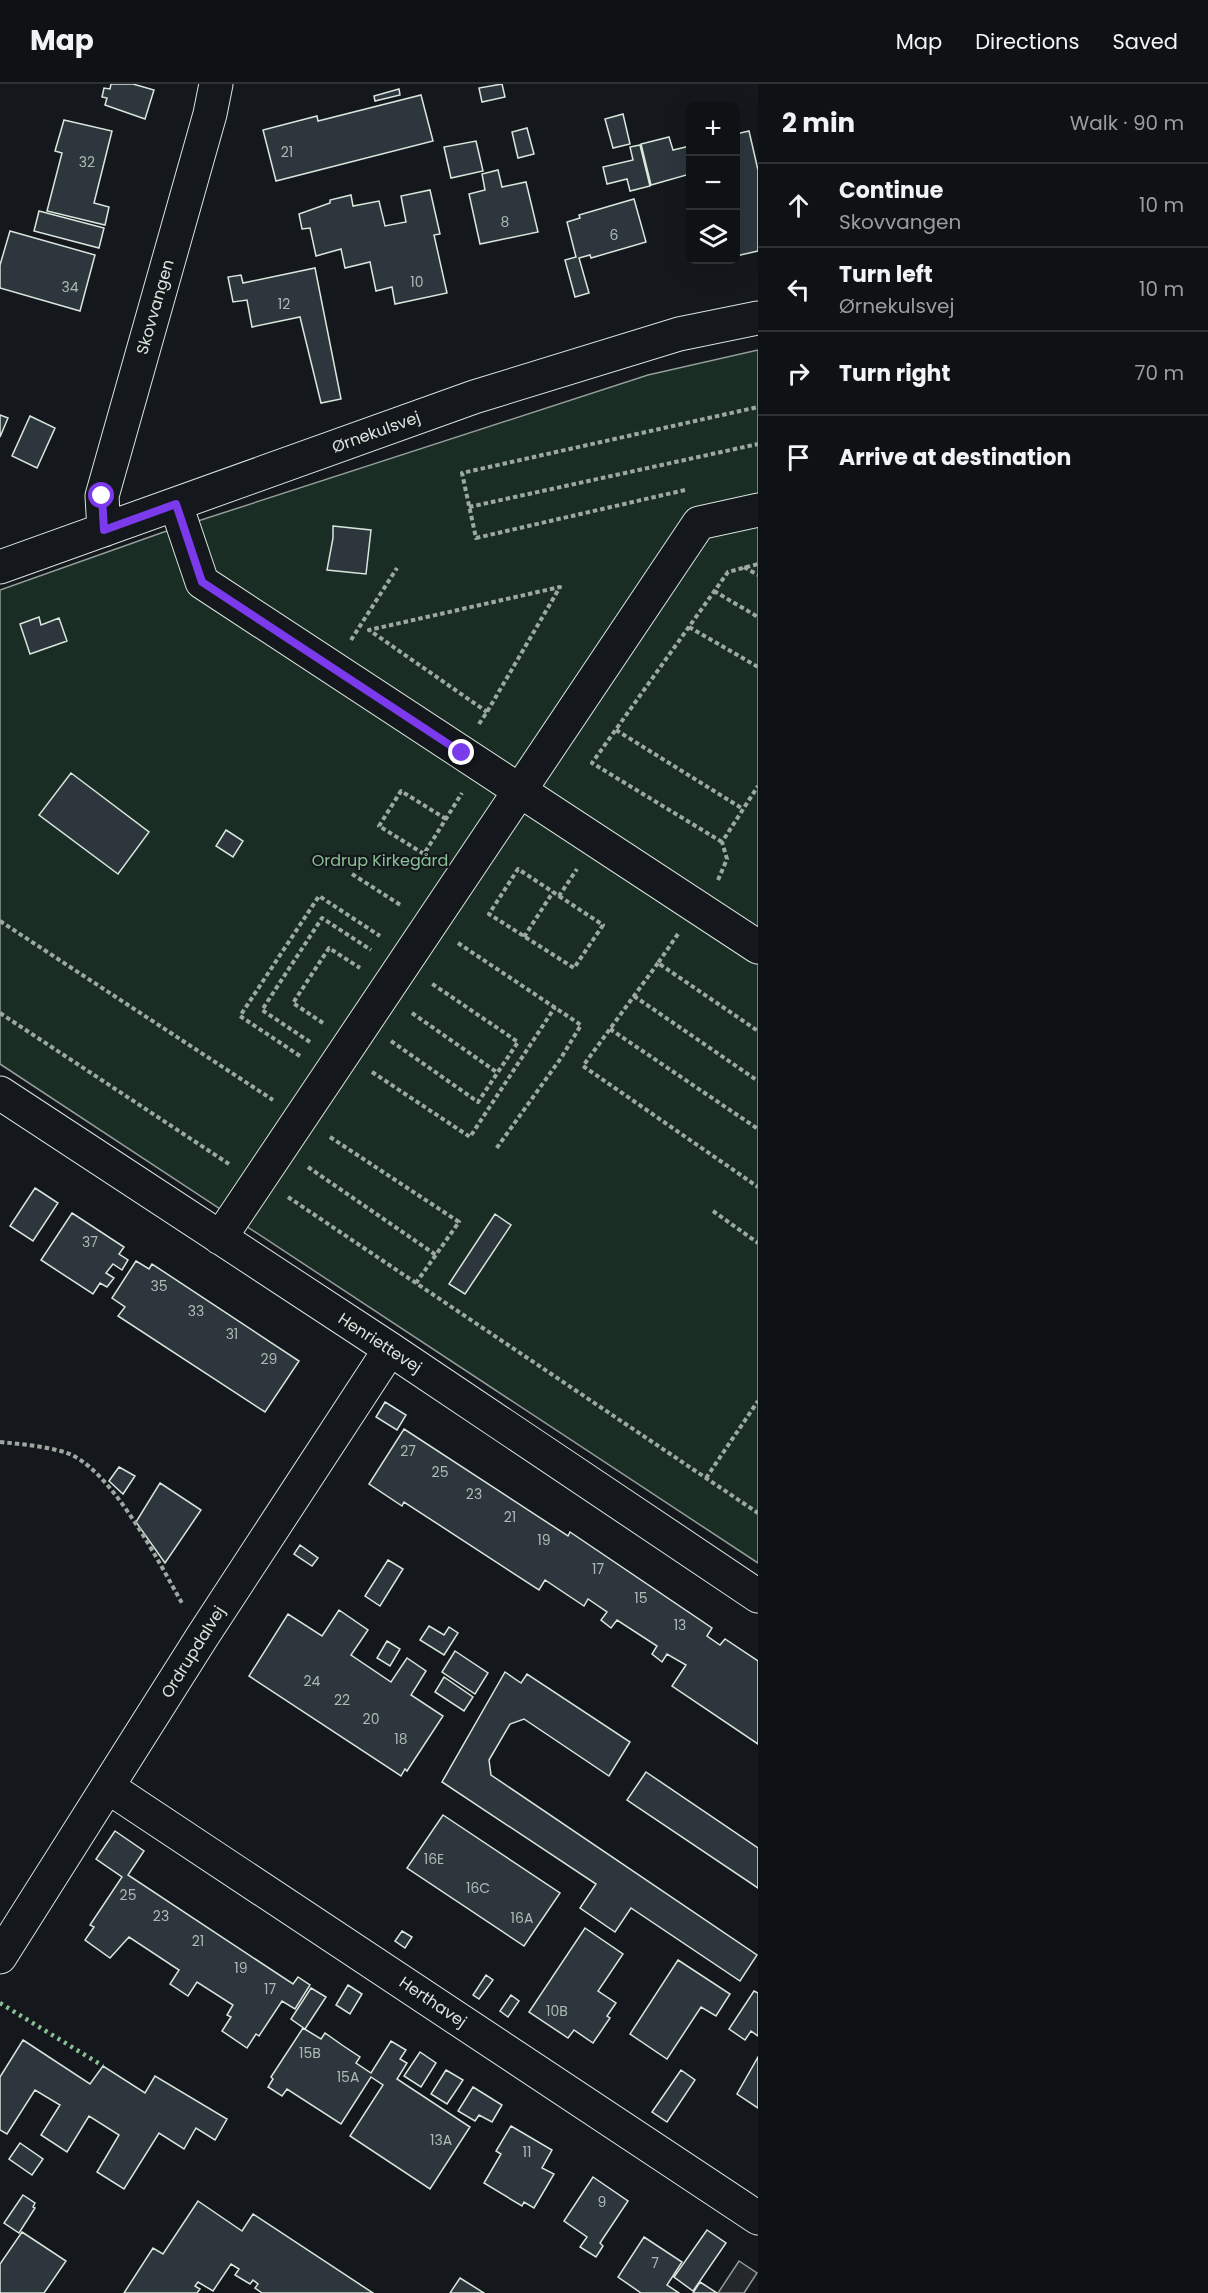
<!DOCTYPE html>
<meta charset="utf-8">
<style>
body{margin:0;font-family:Poppins,sans-serif;background:#1d2022;color:#f1f3f6}
.controls{position:absolute;right:18px;top:18px;display:grid;overflow:hidden;border-radius:9px;box-shadow:0 6px 24px #0002}
.controls button{width:54px;height:54px;display:grid;place-items:center;padding:0;border:0;border-bottom:2px solid #2f3234;background:#0f1215;color:#f1f3f6;font:30px sans-serif}
.stop{position:absolute;width:18px;height:18px;margin:-14px;border:4px solid #7c3aed;border-radius:50%;background:#fff}
.stop.end{background:#7c3aed;border-color:#fff;box-shadow:0 2px 6px #0008}
.list{margin:0;padding:0;list-style:none}
h2{display:flex;justify-content:space-between;align-items:center;height:78px;margin:0;padding:0 24px;font-size:26px}
h2 small{font-size:20px;font-weight:400;color:#9b9ea0}
.list li{display:grid;grid-template-columns:39px 1fr auto;gap:18px;align-items:center;box-sizing:border-box;height:84px;padding:0 24px;border-top:2px solid #2f3234}
.list b{display:block;font-size:22px;white-space:nowrap}
.list p{margin:0;font-size:20px;white-space:nowrap;color:#9b9ea0}
.list em{font-size:20px;font-style:normal;color:#9b9ea0}
.icon{flex:none;width:33px;height:33px;fill:none;stroke:currentColor;stroke-width:2;stroke-linecap:round;stroke-linejoin:round}
.map{position:relative;flex:none;width:758px;height:2209px;overflow:hidden}
header{display:flex;align-items:center;gap:36px;box-sizing:border-box;height:84px;padding:0 30px;background:#0f1215;border-bottom:2px solid #2f3234}
header strong{font-size:28px}
nav{display:flex;gap:33px;margin-inline-start:auto;font-size:21px}
main{display:flex}
aside{flex:1;background:#0f1215}
.map>svg:first-child{display:block}
.green{fill:#1a2d24;stroke:#939e99;stroke-width:1.5}
.parking{fill:#24282b;stroke:#939e99;stroke-width:1.5}
.building{fill:#2c363c;stroke:#d8e6dc;stroke-width:1.5}
.lines{fill:none;stroke-linecap:round;stroke-linejoin:round}
.minor-casing{stroke:#d8e6dc;stroke-width:35}
.path{stroke:#9da8a2;stroke-width:4;stroke-dasharray:4.5 3;stroke-linecap:butt}
.minor{stroke:#14181c;stroke-width:33}
.hedge{stroke:#8ac095;stroke-width:4.5;stroke-dasharray:3 4.5;stroke-linecap:butt}
.route{stroke:#7c3aed;stroke-width:8}
.labels{text-anchor:middle;dominant-baseline:central;stroke-width:4.5;stroke-linejoin:round;paint-order:stroke}
.number-label{font-size:14px;fill:#adbab4}
.street-label{font-size:16px;fill:#d8e6dc;stroke:#14181c}
.park-label{font-size:16px;fill:#8ac095;stroke:#14181c}
</style>
<header>
<strong>Map</strong>
<nav><a>Map</a><a>Directions</a><a>Saved</a></nav>
</header>
<main>
<div class="map">
<svg width="758" height="2209" viewBox="0 0 758 2209">
<rect width="100%" height="100%" fill="#14181c"/>
<!-- green -->
<path class="green" d="M 758,266 L 758,1479 L 0,980 L 0,506 L 161,449 L 648,291 Z"/>
<!-- parking -->
<path class="parking" d="M 739,2177 L 757,2189 L 744,2209 L 718,2209 Z"/>
<!-- building -->
<path class="building" d="M 111,0 L 133,0 L 154,6 L 145,35 L 105,21 L 107,14 L 102,13 L 104,4 L 110,5 Z
M 502,0 L 505,13 L 482,18 L 479,4 Z
M 399,5 L 400,11 L 375,17 L 374,12 Z
M 421,11 L 433,57 L 276,97 L 263,46 L 317,32 L 318,37 Z
M 623,30 L 630,60 L 613,64 L 605,35 Z
M 64,36 L 112,47 L 94,119 L 109,123 L 105,141 L 47,127 L 62,69 L 55,67 Z
M 527,44 L 534,70 L 518,74 L 512,48 Z
M 749,47 L 758,86 L 758,167 L 736,172 L 736,50 Z
M 669,53 L 673,66 L 690,62 L 690,90 L 651,101 L 641,60 Z
M 476,57 L 483,87 L 451,94 L 444,63 Z
M 640,61 L 650,102 L 630,107 L 627,95 L 607,100 L 603,83 L 633,76 L 630,63 Z
M 498,86 L 502,103 L 526,98 L 538,148 L 480,160 L 469,110 L 485,106 L 482,90 Z
M 430,106 L 440,150 L 434,151 L 447,209 L 395,220 L 392,203 L 376,207 L 370,178 L 345,184 L 341,165 L 316,172 L 310,144 L 302,145 L 299,130 L 330,119 L 330,116 L 351,111 L 353,122 L 379,117 L 385,142 L 406,138 L 401,112 Z
M 634,115 L 646,158 L 591,174 L 590,171 L 579,174 L 589,209 L 575,213 L 565,176 L 576,173 L 567,138 L 580,134 L 579,131 Z
M 39,127 L 104,144 L 99,164 L 34,147 Z
M 10,147 L 95,171 L 80,227 L 0,204 L 0,181 Z
M 315,184 L 341,315 L 321,319 L 300,233 L 252,243 L 247,216 L 233,218 L 228,193 L 241,191 L 243,199 Z
M 0,331 L 8,334 L 0,353 Z
M 30,332 L 55,344 L 37,384 L 12,372 Z
M 333,442 L 371,446 L 366,490 L 327,486 L 333,454 Z
M 39,533 L 41,541 L 59,534 L 67,557 L 30,570 L 20,540 Z
M 71,689 L 149,748 L 118,790 L 39,731 Z
M 226,746 L 243,757 L 233,773 L 216,762 Z
M 35,1104 L 58,1119 L 33,1157 L 10,1142 Z
M 72,1129 L 124,1163 L 119,1170 L 128,1176 L 122,1186 L 113,1180 L 106,1189 L 114,1194 L 107,1203 L 100,1199 L 93,1210 L 41,1176 Z
M 495,1130 L 511,1141 L 465,1210 L 449,1200 Z
M 136,1177 L 149,1185 L 152,1180 L 299,1277 L 265,1328 L 118,1232 L 125,1223 L 112,1214 Z
M 385,1318 L 406,1331 L 397,1346 L 376,1333 Z
M 404,1345 L 568,1452 L 570,1448 L 712,1544 L 707,1552 L 720,1561 L 725,1555 L 758,1577 L 758,1660 L 672,1602 L 686,1581 L 667,1570 L 662,1578 L 652,1570 L 657,1562 L 617,1536 L 611,1544 L 601,1536 L 607,1528 L 588,1515 L 584,1522 L 545,1496 L 539,1506 L 404,1418 L 402,1422 L 369,1400 Z
M 119,1383 L 135,1392 L 123,1410 L 109,1397 Z
M 160,1399 L 201,1426 L 165,1479 L 136,1438 Z
M 300,1461 L 318,1474 L 312,1482 L 294,1470 Z
M 388,1476 L 403,1485 L 380,1522 L 365,1512 Z
M 339,1526 L 368,1546 L 351,1571 L 391,1598 L 407,1574 L 426,1587 L 411,1611 L 443,1632 L 407,1687 L 405,1685 L 401,1692 L 249,1592 L 288,1530 L 322,1552 Z
M 429,1542 L 444,1551 L 449,1543 L 458,1549 L 444,1571 L 420,1556 Z
M 387,1557 L 400,1565 L 390,1582 L 377,1574 Z
M 455,1567 L 488,1589 L 475,1610 L 442,1588 Z
M 505,1588 L 521,1599 L 527,1590 L 630,1658 L 609,1692 L 524,1635 L 510,1640 L 489,1676 L 491,1691 L 757,1871 L 740,1897 L 631,1824 L 615,1848 L 580,1824 L 596,1800 L 442,1698 Z
M 444,1593 L 473,1613 L 464,1627 L 435,1608 Z
M 646,1688 L 758,1764 L 758,1804 L 627,1716 Z
M 443,1731 L 560,1809 L 524,1862 L 407,1784 Z
M 115,1747 L 144,1767 L 128,1791 L 293,1900 L 298,1893 L 310,1901 L 295,1925 L 282,1917 L 259,1952 L 256,1950 L 247,1964 L 222,1947 L 231,1933 L 227,1931 L 233,1921 L 197,1898 L 188,1912 L 170,1900 L 179,1886 L 129,1853 L 110,1874 L 85,1856 L 94,1843 L 90,1841 L 122,1793 L 96,1775 Z
M 585,1844 L 623,1870 L 598,1907 L 616,1919 L 607,1932 L 610,1934 L 593,1959 L 574,1946 L 568,1954 L 529,1928 Z
M 402,1847 L 412,1853 L 405,1864 L 395,1857 Z
M 678,1876 L 730,1910 L 716,1932 L 701,1923 L 667,1975 L 630,1950 Z
M 486,1891 L 493,1896 L 479,1915 L 473,1911 Z
M 348,1901 L 362,1910 L 350,1930 L 336,1921 Z
M 311,1904 L 326,1913 L 305,1945 L 291,1935 Z
M 754,1907 L 758,1909 L 758,1952 L 751,1947 L 745,1956 L 729,1945 Z
M 511,1911 L 519,1917 L 508,1933 L 500,1927 Z
M 303,1944 L 321,1955 L 325,1949 L 342,1961 L 360,1973 L 356,1979 L 371,1989 L 391,1957 L 406,1966 L 400,1975 L 407,1979 L 397,1995 L 470,2043 L 430,2105 L 350,2052 L 383,2001 L 371,1993 L 341,2040 L 287,2005 L 282,2012 L 268,2003 L 273,1995 L 271,1993 Z
M 23,1956 L 90,2000 L 103,1982 L 145,2009 L 155,1992 L 227,2035 L 215,2056 L 196,2044 L 184,2065 L 159,2049 L 124,2105 L 97,2088 L 119,2051 L 89,2032 L 67,2068 L 41,2051 L 60,2021 L 35,2006 L 7,2050 L 0,2046 L 0,1993 Z
M 420,1968 L 436,1979 L 421,2003 L 404,1992 Z
M 758,1973 L 758,2024 L 737,2010 Z
M 446,1986 L 463,1996 L 447,2020 L 431,2010 Z
M 681,1986 L 695,1996 L 667,2038 L 652,2028 Z
M 473,2003 L 502,2021 L 492,2038 L 479,2031 L 475,2037 L 458,2027 Z
M 511,2042 L 552,2066 L 542,2084 L 554,2090 L 534,2124 L 524,2118 L 522,2122 L 484,2099 L 501,2070 L 496,2067 Z
M 20,2059 L 43,2075 L 32,2091 L 9,2075 Z
M 593,2093 L 628,2117 L 600,2159 L 603,2162 L 596,2173 L 580,2163 L 587,2153 L 564,2137 Z
M 23,2111 L 35,2119 L 33,2123 L 35,2124 L 19,2149 L 4,2139 Z
M 198,2117 L 242,2147 L 253,2130 L 373,2209 L 262,2209 L 255,2204 L 258,2200 L 253,2196 L 250,2200 L 235,2191 L 239,2185 L 231,2180 L 213,2207 L 198,2198 L 195,2202 L 200,2205 L 197,2209 L 124,2209 L 153,2164 L 163,2170 Z
M 707,2146 L 726,2159 L 693,2207 L 674,2193 Z
M 22,2148 L 66,2177 L 44,2209 L 0,2209 L 0,2180 Z
M 644,2153 L 682,2178 L 667,2201 L 679,2209 L 641,2209 L 618,2193 Z
M 460,2194 L 484,2209 L 450,2209 Z
M 700,2198 L 717,2209 L 693,2209 Z"/>
<g class="lines">
<!-- minor casing -->
<g class="minor-casing">
<path id="minor" d="M 176,421 L 202,498 L 758,863
M 104,446 L 102,412 L 210,30 L 216,0
M 0,483 L 474,313 L 679,250 L 758,234
M 0,1009 L 390,1265 L 758,1512
M 220,1154 L 699,439 L 758,426
M 108,1703 L 758,2134
M 0,1873 L 202,1553 L 390,1265"/>
</g>
<!-- path -->
<path class="path" d="M 685,406 L 476,454 L 462,389 L 758,323
M 469,423 L 758,360
M 744,483 L 758,491
M 714,507 L 758,533
M 689,543 L 758,583
M 351,556 L 397,484
M 479,640 L 487,628 L 560,503 L 369,546 L 487,628
M 616,646 L 743,725
M 446,735 L 401,707 L 379,742 L 424,770 L 462,709
M 722,758 L 592,679 L 728,488 L 758,480
M 352,790 L 402,822
M 718,796 L 727,775 L 722,758 L 758,702
M 559,812 L 603,841 L 574,884 L 489,830 L 518,785 L 559,812 L 577,785
M 0,837 L 273,1016
M 678,850 L 658,879 L 758,947
M 524,853 L 553,808
M 458,859 L 581,941 L 561,974 L 496,1065
M 658,879 L 583,982 L 758,1103
M 634,912 L 758,997
M 0,929 L 229,1080
M 412,929 L 498,989
M 323,939 L 293,919 L 329,864 L 360,884
M 610,945 L 758,1045
M 391,957 L 478,1018 L 518,958 L 431,899
M 310,958 L 262,926 L 322,834 L 371,866
M 300,972 L 240,932 L 319,812 L 380,852
M 372,988 L 470,1053 L 555,923
M 330,1053 L 459,1138 L 416,1199
M 308,1083 L 436,1171
M 288,1113 L 758,1429
M 713,1127 L 758,1159
M 0,1358 C 21,1360 44,1362 64,1368 C 110,1381 159,1479 182,1519
M 706,1394 L 758,1317"/>
<!-- minor -->
<use href="#minor" class="minor"/>
<!-- hedge -->
<path class="hedge" d="M 0,1919 L 103,1982"/>
</g>
<g class="lines">
<!-- route -->
<path class="route" d="M 102,412 L 104,446 L 176,420 L 202,498 L 462,669"/>
</g>
<g class="labels">
<!-- number labels -->
<g class="number-label">
<text x="287" y="68">21</text>
<text x="87" y="78">32</text>
<text x="505" y="138">8</text>
<text x="614" y="151">6</text>
<text x="417" y="198">10</text>
<text x="70" y="203">34</text>
<text x="284" y="220">12</text>
<text x="90" y="1158">37</text>
<text x="159" y="1202">35</text>
<text x="196" y="1227">33</text>
<text x="232" y="1250">31</text>
<text x="269" y="1275">29</text>
<text x="408" y="1367">27</text>
<text x="440" y="1388">25</text>
<text x="474" y="1410">23</text>
<text x="510" y="1433">21</text>
<text x="544" y="1456">19</text>
<text x="598" y="1485">17</text>
<text x="641" y="1514">15</text>
<text x="680" y="1541">13</text>
<text x="312" y="1597">24</text>
<text x="342" y="1616">22</text>
<text x="371" y="1635">20</text>
<text x="401" y="1655">18</text>
<text x="434" y="1775">16E</text>
<text x="478" y="1804">16C</text>
<text x="128" y="1811">25</text>
<text x="161" y="1832">23</text>
<text x="522" y="1834">16A</text>
<text x="198" y="1857">21</text>
<text x="241" y="1884">19</text>
<text x="270" y="1905">17</text>
<text x="557" y="1927">10B</text>
<text x="310" y="1969">15B</text>
<text x="348" y="1993">15A</text>
<text x="441" y="2056">13A</text>
<text x="527" y="2068">11</text>
<text x="602" y="2118">9</text>
<text x="655" y="2179">7</text>
</g>
<!-- street labels -->
<g class="street-label">
<text transform="translate(155 223) rotate(-74)">Skovvangen</text>
<text transform="translate(376 348) rotate(-20)">Ørnekulsvej</text>
<text transform="translate(380 1259) rotate(33)">Henriettevej</text>
<text transform="translate(193 1568) rotate(-58)">Ordrupdalvej</text>
<text transform="translate(433 1918) rotate(34)">Herthavej</text>
</g>
<!-- park labels -->
<g class="park-label">
<text x="380" y="776">Ordrup Kirkegård</text>
</g>
</g>
</svg>
<div class="controls">
<button>+</button>
<button>−</button>
<button><svg class="icon" aria-label="layers" viewBox="0 0 24 24"><path d="M12 4l9 5-9 5-9-5zM3 14l9 5 9-5"/></svg></button>
</div>
<div class="stop" style="left:102px;top:412px"></div>
<div class="stop end" style="left:462px;top:669px"></div>
</div>
<aside>
<h2>2 min<small>Walk · 90 m</small></h2>
<ul class="list">
<li><svg class="icon" aria-label="ahead" viewBox="0 0 24 24"><path d="M12 20V5M6 11l6-6 6 6"/></svg><div><b>Continue</b><p>Skovvangen</p></div><em>10 m</em></li>
<li><svg class="icon" aria-label="left" viewBox="0 0 24 24"><path d="M17 20v-9H6M10 6l-5 5 5 5"/></svg><div><b>Turn left</b><p>Ørnekulsvej</p></div><em>10 m</em></li>
<li><svg class="icon" aria-label="right" viewBox="0 0 24 24"><path d="M7 20v-9h11M14 6l5 5-5 5"/></svg><div><b>Turn right</b></div><em>70 m</em></li>
<li><svg class="icon" aria-label="arrive" viewBox="0 0 24 24"><path d="M6 21V4h12l-3 4 3 4H6"/></svg><div><b>Arrive at destination</b></div></li>
</ul>
</aside>
</main>
